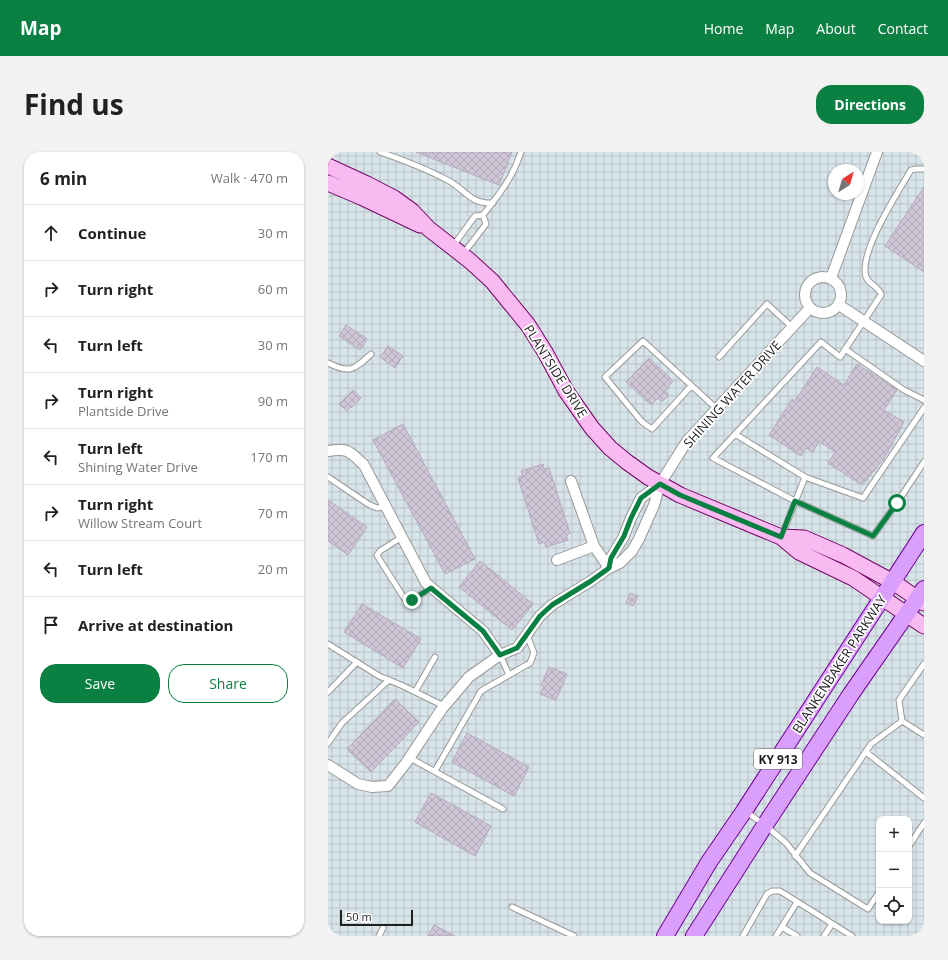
<!DOCTYPE html>
<meta charset="utf-8">
<style>
body{margin:0;font-family:"Open Sans",sans-serif;background:#f2f2f2;color:#202124}
.controls{position:absolute;right:12px;bottom:12px;display:grid;overflow:hidden;border-radius:8px;box-shadow:0 1px 3px #0004}
.controls button{width:36px;height:36px;display:grid;place-items:center;padding:0;border:0;border-bottom:1px solid #e0e0e0;background:#fff;color:#202124;font:20px sans-serif}
.compass{position:absolute;left:500px;top:12px;width:36px;height:36px;border-radius:50%;background:#fff;box-shadow:0 1px 3px #0004;rotate:37deg}
.scale{position:absolute;left:12px;bottom:10px;width:73px;box-sizing:border-box;padding-left:4px;border:2px solid #1f1f1f;border-top:0;font-size:11px;line-height:14px;white-space:nowrap;color:#1f1f1f;-webkit-text-stroke:3px #fff;paint-order:stroke}
.stop{position:absolute;width:12px;height:12px;margin:-9px;border:3px solid #0b8043;border-radius:50%;background:#fff}
.stop.end{background:#0b8043;border-color:#fff;box-shadow:0 1px 4px #0008}
.list{margin:0;padding:0;list-style:none}
h2{display:flex;justify-content:space-between;align-items:center;height:52px;margin:0;padding:0 16px;font-size:17px}
h2 small{font-size:13px;font-weight:400;color:#757577}
.list li{display:grid;grid-template-columns:26px 1fr auto;gap:12px;align-items:center;box-sizing:border-box;height:56px;padding:0 16px;border-top:1px solid #e0e0e0}
.list b{display:block;font-size:15px;white-space:nowrap}
.list p{margin:0;font-size:13px;white-space:nowrap;color:#757577}
.list em{font-size:13px;font-style:normal;color:#757577}
.actions{display:flex;gap:8px;padding:12px 16px}
.actions a{flex:1;padding:9px 0;border:1px solid #0b8043;border-radius:16px;text-align:center;font-size:14px;color:#0b8043}
.actions .main{background:#0b8043;color:#fff}
.icon{flex:none;width:22px;height:22px;fill:none;stroke:currentColor;stroke-width:2;stroke-linecap:round;stroke-linejoin:round}
.map{position:relative;flex:none;width:596px;height:784px;overflow:hidden;border-radius:16px}
header{display:flex;align-items:center;gap:24px;box-sizing:border-box;height:56px;padding:0 20px;background:#0b8043;color:#fff}
header strong{font-size:19px}
nav{display:flex;gap:22px;margin-inline-start:auto;font-size:14px}
.intro{display:flex;align-items:center;justify-content:space-between;box-sizing:border-box;height:96px;padding:0 24px}
h1{margin:0;font-size:28px}
.button{padding:10px 18px;border-radius:16px;background:#0b8043;color:#fff;font-size:14px;font-weight:700}
main{display:flex;gap:24px;padding:0 24px}
aside{flex:1;background:#fff;border-radius:16px;box-shadow:0 1px 3px #0004}
.map>svg:first-child{display:block}
.industrial{fill:url(#industrial-grid);fill-rule:evenodd}
.building{fill:url(#building-cross-hatch);stroke:#b5a8c1}
.lines{fill:none;stroke-linecap:round;stroke-linejoin:round}
.lane-casing{stroke:#999;stroke-width:7}
.street-casing{stroke:#999;stroke-width:12}
.secondary-casing{stroke:#760663;stroke-width:17}
.primary-casing{stroke:#700299;stroke-width:18}
.lane{stroke:#fff;stroke-width:5}
.street{stroke:#fff;stroke-width:10}
.secondary{stroke:#f9baf2;stroke-width:15}
.primary{stroke:#d99ffb;stroke-width:16}
.route{stroke:#0b8043;stroke-width:5}
.labels{text-anchor:middle;dominant-baseline:central;stroke-width:3.5;stroke-linejoin:round;paint-order:stroke}
.shield{fill:#fff;stroke:#626262;stroke-width:1}
.shield-label{font-size:12px;font-weight:bold;fill:#1f1f1f}
.street-label{font-size:13px;fill:#1f1f1f;stroke:#fff}
</style>
<header>
<strong>Map</strong>
<nav><a>Home</a><a>Map</a><a>About</a><a>Contact</a></nav>
</header>
<div class="intro"><h1>Find us</h1><a class="button">Directions</a></div>
<main>
<aside>
<h2>6 min<small>Walk · 470 m</small></h2>
<ul class="list">
<li><svg class="icon" aria-label="ahead" viewBox="0 0 24 24"><path d="M12 20V5M6 11l6-6 6 6"/></svg><div><b>Continue</b></div><em>30 m</em></li>
<li><svg class="icon" aria-label="right" viewBox="0 0 24 24"><path d="M7 20v-9h11M14 6l5 5-5 5"/></svg><div><b>Turn right</b></div><em>60 m</em></li>
<li><svg class="icon" aria-label="left" viewBox="0 0 24 24"><path d="M17 20v-9H6M10 6l-5 5 5 5"/></svg><div><b>Turn left</b></div><em>30 m</em></li>
<li><svg class="icon" aria-label="right" viewBox="0 0 24 24"><path d="M7 20v-9h11M14 6l5 5-5 5"/></svg><div><b>Turn right</b><p>Plantside Drive</p></div><em>90 m</em></li>
<li><svg class="icon" aria-label="left" viewBox="0 0 24 24"><path d="M17 20v-9H6M10 6l-5 5 5 5"/></svg><div><b>Turn left</b><p>Shining Water Drive</p></div><em>170 m</em></li>
<li><svg class="icon" aria-label="right" viewBox="0 0 24 24"><path d="M7 20v-9h11M14 6l5 5-5 5"/></svg><div><b>Turn right</b><p>Willow Stream Court</p></div><em>70 m</em></li>
<li><svg class="icon" aria-label="left" viewBox="0 0 24 24"><path d="M17 20v-9H6M10 6l-5 5 5 5"/></svg><div><b>Turn left</b></div><em>20 m</em></li>
<li><svg class="icon" aria-label="arrive" viewBox="0 0 24 24"><path d="M6 21V4h12l-3 4 3 4H6"/></svg><div><b>Arrive at destination</b></div></li>
</ul>
<div class="actions"><a class="main">Save</a><a>Share</a></div>
</aside>
<div class="map">
<svg width="596" height="784" viewBox="0 0 596 784">
<defs>
<pattern id="industrial-grid" width="8" height="8" patternUnits="userSpaceOnUse"><rect width="8" height="8" fill="#d7e4e9"/><path d="M0 4h8M4 0v8" fill="none" stroke="#b8c3c7"/></pattern>
<pattern id="building-cross-hatch" width="8" height="8" patternUnits="userSpaceOnUse"><rect width="8" height="8" fill="#cec6d6"/><path d="M0 0l8 8M0 8l8-8" fill="none" stroke="#b0aab7"/></pattern>
</defs>
<rect width="100%" height="100%" fill="#ede5f0"/>
<!-- industrial -->
<path class="industrial" d="M 0,0 L 596,0 L 596,784 L 0,784 ZM 506,18 L 530,18 L 530,42 L 506,42 ZM 551,667 L 581,667 L 581,769 L 551,769 Z"/>
<!-- building -->
<path class="building" d="M 88,0 L 184,0 L 171,33 Z
M 596,35 L 596,120 L 557,94 Z
M 18,173 L 39,187 L 32,198 L 11,184 Z
M 60,194 L 75,204 L 67,216 L 52,205 Z
M 321,206 L 345,229 L 337,239 L 341,243 L 334,250 L 330,246 L 323,253 L 298,230 Z
M 529,212 L 569,238 L 556,258 L 576,270 L 555,308 L 534,333 L 500,311 L 507,300 L 491,289 L 485,300 L 478,296 L 473,304 L 441,283 L 464,247 L 467,249 L 489,215 L 516,233 Z
M 25,238 L 33,246 L 23,256 L 22,255 L 19,259 L 11,252 Z
M 75,272 L 147,407 L 117,422 L 45,288 Z
M 215,312 L 216,317 L 221,316 L 242,381 L 238,383 L 240,388 L 218,395 L 216,390 L 211,392 L 190,326 L 195,324 L 193,319 Z
M 0,348 L 39,375 L 20,403 L 0,389 Z
M 152,409 L 205,452 L 184,478 L 131,435 Z
M 302,441 L 310,444 L 305,454 L 298,451 Z
M 34,452 L 93,487 L 75,516 L 16,480 Z
M 221,515 L 239,522 L 228,548 L 212,542 L 216,534 L 213,533 Z
M 67,547 L 91,570 L 43,620 L 19,597 Z
M 139,581 L 201,615 L 186,644 L 124,610 Z
M 103,641 L 163,674 L 147,704 L 87,670 Z
M 106,773 L 127,784 L 100,784 Z"/>
<g class="lines">
<!-- lane casing -->
<g class="lane-casing">
<path id="lane" d="M 52,0 C 75,8 99,17 121,29 C 139,39 142,52 165,51
M 596,17 L 588,17 L 583,18 C 570,40 530,101 538,125 C 541,133 552,135 553,143 L 512,205 L 493,190 L 385,306 L 467,349 L 545,384 L 569,351 L 596,310
M 155,63 C 172,41 184,27 193,0
M 125,94 L 147,64 L 155,63 L 158,72 L 135,102
M 517,197 L 576,238 L 596,248
M 391,205 L 439,152 L 464,175
M 0,211 C 22,222 26,218 43,202
M 363,234 L 324,277 L 314,270 L 277,225 L 315,189 L 389,257
M 407,282 L 477,325
M 0,325 L 40,352 L 49,356 L 58,354
M 454,383 L 477,325 L 535,346 L 596,256
M 74,385 L 52,399 L 49,403 L 50,405 L 76,446 L 81,449 L 84,448 L 103,436
M 0,492 L 51,524 L 73,533 L 116,554
M 172,503 L 181,523
M 0,540 L 29,510
M 87,540 L 107,505
M 574,569 L 596,583
M 0,591 L 14,571 L 61,528
M 538,600 L 596,646
M 82,606 L 175,657
M 107,619 L 153,539 L 202,511 L 206,501 L 199,483
M 417,659 L 437,673 L 458,691 L 482,721 L 540,757 L 551,740
M 581,694 L 596,671
M 467,704 L 543,592 L 574,569 L 571,548 L 596,512
M 184,755 L 246,784
M 454,775 L 469,784
M 51,784 L 55,776
M 415,784 L 439,742 L 444,739 L 452,739 L 524,784
M 448,784 L 469,750
M 496,784 L 504,772"/>
</g>
<!-- street casing -->
<g class="street-casing">
<path id="street" d="M477 143a18 18 0 1 1 36 0a18 18 0 1 1-36 0Z
M 503,126 L 549,0
M 511,153 L 596,209
M 0,299 C 21,296 21,299 36,313 L 98,431 L 155,479 L 172,503
M 243,329 L 266,394
M 229,408 L 266,394 L 281,416
M 281,416 L 283,406 L 296,384 L 303,366 L 313,346 L 332,332
M 0,613 L 30,632 L 44,635 L 60,634 L 78,611 L 113,558 L 141,525 L 172,503 L 189,496 L 212,464 L 224,453 L 263,429 L 281,416 L 292,411 L 304,399 L 311,387 L 326,353 L 332,332 L 359,289 L 482,156"/>
</g>
<!-- secondary casing -->
<g class="secondary-casing">
<path id="secondary" d="M 0,14 L 39,32 L 66,46 L 84,59 L 101,77 L 142,109 L 164,129 L 200,173 L 217,200 L 238,239 L 264,276 L 282,296 L 299,310 L 320,325 L 352,343 L 453,385 L 471,400 L 525,426 L 596,474
M 0,31 L 33,45 L 92,73
M 453,385 L 476,386 L 515,403 L 565,430 L 596,451"/>
</g>
<!-- primary casing -->
<g class="primary-casing">
<path id="primary" d="M 337,784 L 381,710 L 416,659 L 596,381
M 366,784 L 437,673 L 523,542 L 596,437"/>
</g>
<!-- lane -->
<use href="#lane" class="lane"/>
<!-- street -->
<use href="#street" class="street"/>
<!-- secondary -->
<use href="#secondary" class="secondary"/>
<!-- primary -->
<use href="#primary" class="primary"/>
</g>
<g class="lines">
<!-- route -->
<path class="route" d="M 84,448 L 103,436 L 155,479 L 172,503 L 189,496 L 212,464 L 224,453 L 263,429 L 281,416 L 283,406 L 296,384 L 303,366 L 313,346 L 332,332 L 352,343 L 453,385 L 467,349 L 545,384 L 569,351"/>
</g>
<g class="labels">
<!-- shield labels -->
<rect class="shield" x="426" y="597" width="48" height="20" rx="3"/>
<g class="shield-label">
<text x="450" y="607">KY 913</text>
</g>
<!-- street labels -->
<g class="street-label">
<text transform="translate(228 219) rotate(58)">PLANTSIDE DRIVE</text>
<text transform="translate(404 242) rotate(-48)">SHINING WATER DRIVE</text>
<text transform="translate(511 512) rotate(-57)">BLANKENBAKER PARKWAY</text>
</g>
</g>
</svg>
<div class="controls">
<button>+</button>
<button>−</button>
<button><svg class="icon" aria-label="locate" viewBox="0 0 24 24"><circle cx="12" cy="12" r="6"/><path d="M12 2v4M12 18v4M2 12h4M18 12h4"/></svg></button>
</div>
<svg class="compass" viewBox="-18 -18 36 36"><path d="M0-13l5 13h-10z" fill="#e53935"/><path d="M0 13l5-13h-10z" fill="#757577"/></svg>
<div class="scale">50 m</div>
<div class="stop" style="left:569px;top:351px"></div>
<div class="stop end" style="left:84px;top:448px"></div>
</div>
</main>
